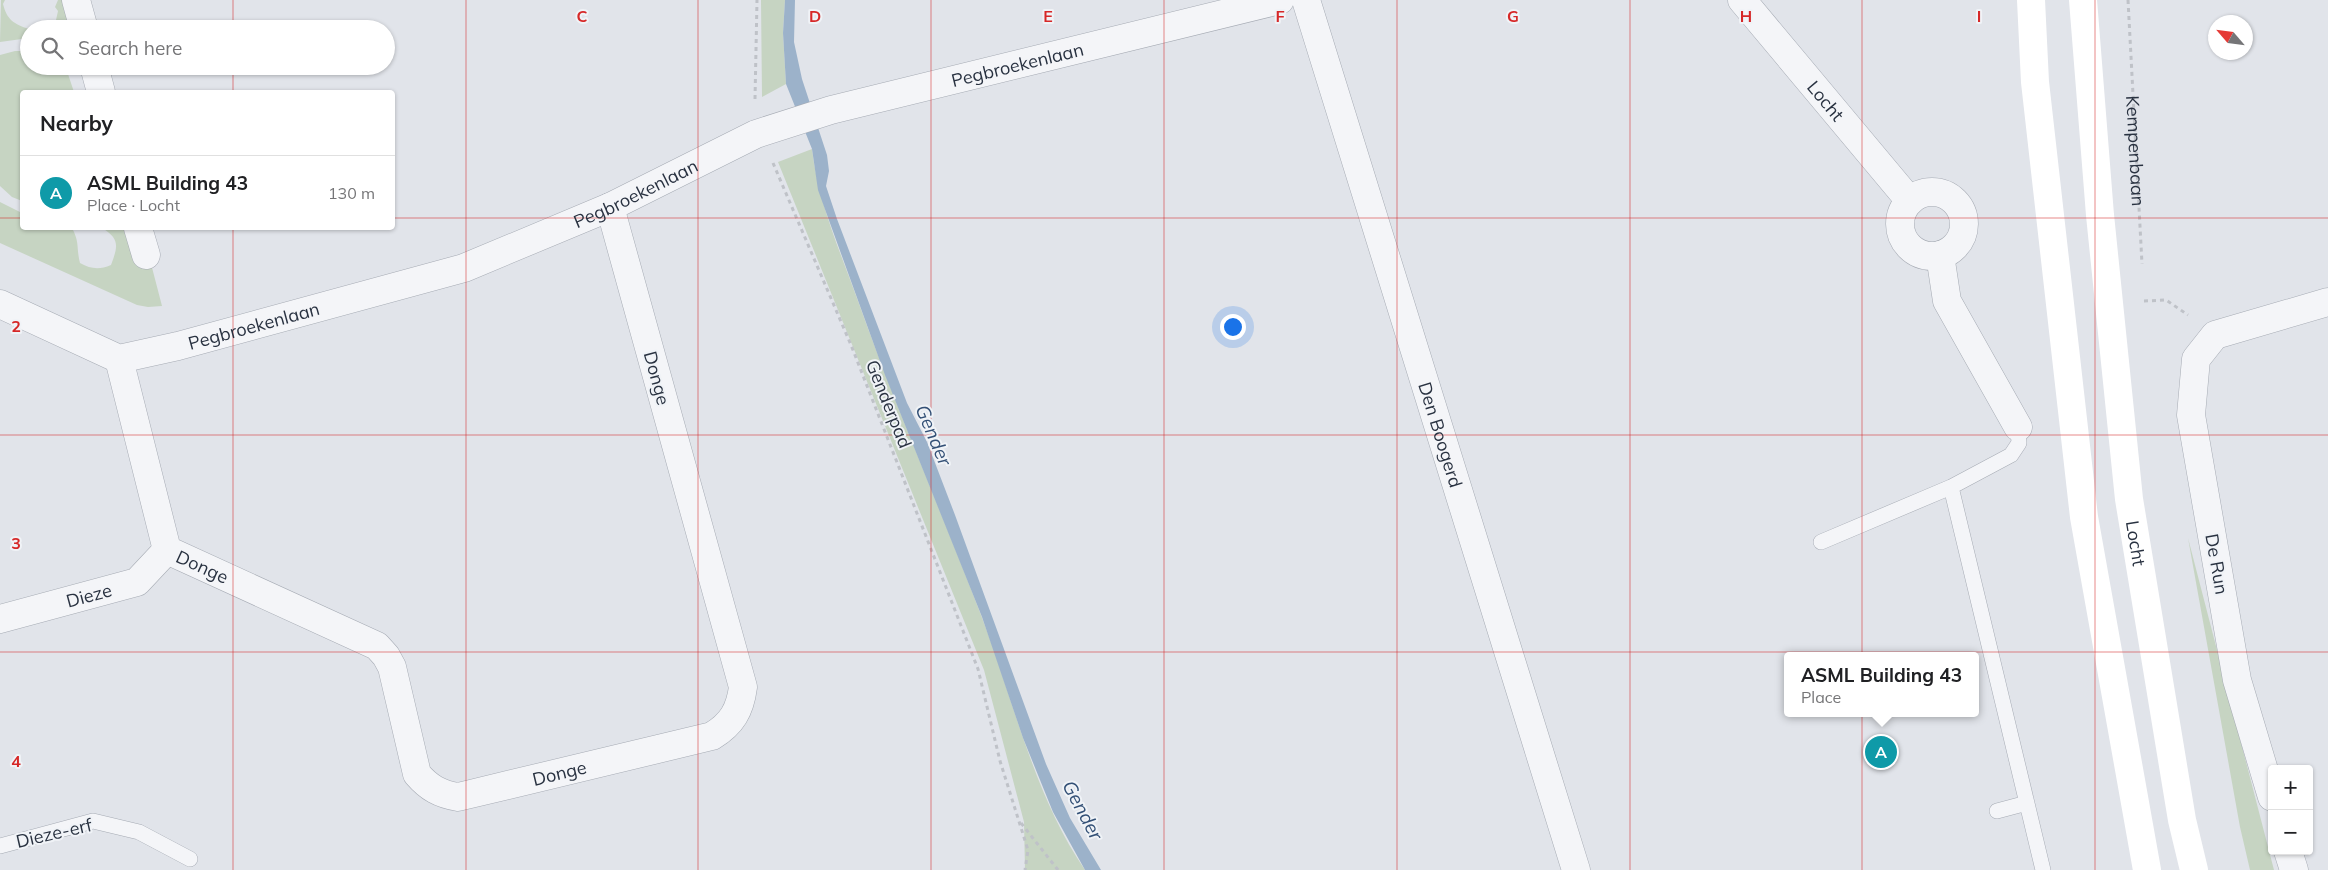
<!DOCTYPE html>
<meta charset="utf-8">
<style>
body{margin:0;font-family:Mulish,sans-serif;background:#f6f6f6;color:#202124}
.controls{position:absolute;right:15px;bottom:15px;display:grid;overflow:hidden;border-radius:5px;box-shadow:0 1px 4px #0004}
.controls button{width:45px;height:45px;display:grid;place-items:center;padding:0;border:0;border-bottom:1px solid #e0e0e0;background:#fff;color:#202124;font:25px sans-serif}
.compass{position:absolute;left:2208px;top:15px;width:45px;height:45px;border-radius:50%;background:#fff;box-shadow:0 1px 4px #0004;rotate:298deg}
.you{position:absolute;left:1232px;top:326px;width:18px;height:18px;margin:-12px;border:4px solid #fff;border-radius:50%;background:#1a73e8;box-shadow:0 0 0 8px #1a73e833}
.badge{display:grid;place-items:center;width:32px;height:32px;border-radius:50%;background:#cf455a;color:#fff;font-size:16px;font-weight:700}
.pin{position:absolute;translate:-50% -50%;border:2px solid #fff;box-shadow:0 1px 5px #0006}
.popup{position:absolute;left:1784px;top:652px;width:195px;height:65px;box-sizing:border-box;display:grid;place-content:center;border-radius:5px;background:#fff;filter:drop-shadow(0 1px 4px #0005);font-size:16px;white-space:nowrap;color:#757577}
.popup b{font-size:19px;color:#202124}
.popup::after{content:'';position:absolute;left:50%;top:100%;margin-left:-10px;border:10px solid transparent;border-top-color:#fff}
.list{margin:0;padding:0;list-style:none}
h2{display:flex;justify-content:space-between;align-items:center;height:65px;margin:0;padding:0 20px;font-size:21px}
h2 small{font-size:16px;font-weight:400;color:#757577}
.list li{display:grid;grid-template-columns:32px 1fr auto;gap:15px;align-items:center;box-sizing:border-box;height:75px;padding:0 20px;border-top:1px solid #e0e0e0}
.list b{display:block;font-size:19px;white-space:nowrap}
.list p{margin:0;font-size:16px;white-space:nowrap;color:#757577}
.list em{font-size:16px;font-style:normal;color:#757577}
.icon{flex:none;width:28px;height:28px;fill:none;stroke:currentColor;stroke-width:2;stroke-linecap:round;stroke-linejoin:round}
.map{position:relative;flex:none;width:2328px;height:870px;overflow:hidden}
.search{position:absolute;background:#fff;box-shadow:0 1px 4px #0004;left:20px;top:20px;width:375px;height:55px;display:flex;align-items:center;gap:12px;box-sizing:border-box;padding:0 18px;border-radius:28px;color:#757577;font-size:19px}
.panel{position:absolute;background:#fff;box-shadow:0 1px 4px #0004;left:20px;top:90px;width:375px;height:140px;border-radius:5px}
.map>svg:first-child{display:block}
.green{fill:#c6d4c2}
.water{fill:#9cb2ca}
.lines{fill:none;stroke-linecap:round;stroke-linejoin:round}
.service-casing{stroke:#a6abb4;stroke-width:16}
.minor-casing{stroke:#a6abb4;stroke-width:29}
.path{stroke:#bfc2c8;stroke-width:3;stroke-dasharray:4 4;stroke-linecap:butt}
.service{stroke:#f4f5f8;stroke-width:15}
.minor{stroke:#f4f5f8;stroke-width:28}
.secondary{stroke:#fff;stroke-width:28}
.grid{fill:none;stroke:#d62828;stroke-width:1;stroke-opacity:0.55}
.labels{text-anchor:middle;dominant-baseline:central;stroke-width:4;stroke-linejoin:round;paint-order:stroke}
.street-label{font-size:18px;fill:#293241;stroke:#f0f3f7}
.water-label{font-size:19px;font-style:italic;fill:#335076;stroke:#f0f3f7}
.grid-label{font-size:16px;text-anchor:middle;font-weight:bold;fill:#d62828;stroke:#f0f3f7;stroke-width:4;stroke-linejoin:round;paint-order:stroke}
</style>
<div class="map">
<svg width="2328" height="870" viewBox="0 0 2328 870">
<rect width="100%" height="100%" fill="#e1e4ea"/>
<!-- green -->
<path class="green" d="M 1,0 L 5,0 L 3,4 C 7,20 14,24 29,29 L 29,38 L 0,42 Z
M 58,0 L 66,0 L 74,29 L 33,29 L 39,24 L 47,26 L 56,20 L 58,11 L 55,7 Z
M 761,0 L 785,0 L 783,33 L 786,84 L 762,97 Z
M 15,51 L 29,51 L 29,66 L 62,66 L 67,71 L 74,92 L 22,92 L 22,201 L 12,197 L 0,186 L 0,55 Z
M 812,149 C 818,202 840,251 858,301 C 896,407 941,510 981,615 C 1014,700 1033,794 1085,870 L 1025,870 L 1024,822 L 984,670 L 778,162 Z
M 0,202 L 22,213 L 22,228 L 72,228 C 80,243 76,247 80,263 C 91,269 99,270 111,265 C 118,246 120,239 102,228 L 126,228 L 149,256 L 162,306 L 148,307 L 137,305 L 0,243 Z
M 2188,538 L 2274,870 L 2250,870 L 2240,827 Z"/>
<!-- water -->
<path class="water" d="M 785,0 L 795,0 L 794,42 L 802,79 L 827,155 L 829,171 L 826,186 L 837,219 L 907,403 L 927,442 L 955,515 L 1046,764 L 1070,818 L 1101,870 L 1085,870 L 1053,812 L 1023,738 L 982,617 L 885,375 L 818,190 L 812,149 L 786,84 L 783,33 Z"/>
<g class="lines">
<!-- service casing -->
<g class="service-casing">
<path id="service" d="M 1951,487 L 2043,870
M 1821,542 L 1951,487 L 2011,455 L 2019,443 L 2018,427
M 1997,811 L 2027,803
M 0,846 L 93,821 L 139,832 L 190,859"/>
</g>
<!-- minor casing -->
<g class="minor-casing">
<g id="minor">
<path d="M 76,0 L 84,29"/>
<path id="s2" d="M 1306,0 L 1576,870"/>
<path id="s3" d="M 1742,0 L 1910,201"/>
<path d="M 94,66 L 101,92"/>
<circle cx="1932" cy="224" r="32"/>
<path d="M 138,228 L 146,255"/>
<path d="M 1940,255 L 1947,301 L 2018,427"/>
<path id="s4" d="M 0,304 L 119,359 L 178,346 L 464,268 L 610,207 L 756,134 L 831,110 L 1280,0"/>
<path id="s5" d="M 119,359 L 167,550 L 377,646 L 386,656 L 392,667 L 417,774 C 429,788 440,794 458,797 L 712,736 C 732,724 740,710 743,687 L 610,207"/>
<path id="s6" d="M 0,619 L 137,582 L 167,550"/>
<path d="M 2272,797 L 2237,680 L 2191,415 L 2196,359 L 2215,335 L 2328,302"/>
<path d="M 2288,851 L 2294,870"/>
</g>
</g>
<!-- path -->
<g class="path">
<path id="s1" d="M 2128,0 L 2142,264"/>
<path d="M 755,99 L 757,0"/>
<path d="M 773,163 L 851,345 L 978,669 L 1000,761 L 1028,850 L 1025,870"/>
<path d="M 2144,301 L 2166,300 L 2188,315"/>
<path d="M 1021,823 L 1058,870"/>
</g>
<!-- service -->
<use href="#service" class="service"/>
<!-- minor -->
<use href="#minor" class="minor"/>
<!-- secondary -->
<g class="secondary">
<path d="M 2031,0 L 2035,82 L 2084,517 L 2147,870"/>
<path id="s7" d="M 2083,0 L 2100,215 L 2129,499 L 2182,820 L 2194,870"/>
</g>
</g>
<!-- grid -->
<path class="grid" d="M 233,0 L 233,29M 466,0 L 466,870M 698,0 L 698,870M 931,0 L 931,870M 1164,0 L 1164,870M 1397,0 L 1397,870M 1630,0 L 1630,870M 1862,0 L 1862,870M 2095,0 L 2095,870M 233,66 L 233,92M 0,218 L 22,218M 392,218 L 2328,218M 233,228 L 233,870M 0,435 L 2328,435M 0,652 L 2328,652"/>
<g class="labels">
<!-- street labels -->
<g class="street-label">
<text stroke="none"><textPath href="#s4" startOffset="1080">Pegbroekenlaan</textPath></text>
<text stroke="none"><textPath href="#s3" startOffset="131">Locht</textPath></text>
<text stroke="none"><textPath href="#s1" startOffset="151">Kempenbaan</textPath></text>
<text stroke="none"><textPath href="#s4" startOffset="675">Pegbroekenlaan</textPath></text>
<text stroke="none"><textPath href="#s4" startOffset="270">Pegbroekenlaan</textPath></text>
<text transform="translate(657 378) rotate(75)">Donge</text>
<text transform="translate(889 404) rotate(68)">Genderpad</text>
<text stroke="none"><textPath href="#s2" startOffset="455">Den Boogerd</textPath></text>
<text stroke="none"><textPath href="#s7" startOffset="546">Locht</textPath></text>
<text transform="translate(2217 564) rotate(80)">De Run</text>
<text stroke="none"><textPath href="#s5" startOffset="236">Donge</textPath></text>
<text stroke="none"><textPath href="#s6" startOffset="92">Dieze</textPath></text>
<text stroke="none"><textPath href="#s5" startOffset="716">Donge</textPath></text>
<text transform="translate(54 833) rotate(-13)">Dieze-erf</text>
</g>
<!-- water labels -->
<g class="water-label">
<text transform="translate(934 435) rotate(67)">Gender</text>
<text transform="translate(1083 810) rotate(62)">Gender</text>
</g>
</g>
<g class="grid-label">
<text x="582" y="22">C</text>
<text x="815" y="22">D</text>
<text x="1048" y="22">E</text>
<text x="1280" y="22">F</text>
<text x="1513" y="22">G</text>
<text x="1746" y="22">H</text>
<text x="1979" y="22">I</text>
<text x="16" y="332">2</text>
<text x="16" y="549">3</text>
<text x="16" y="767">4</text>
</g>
</svg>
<div class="controls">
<button>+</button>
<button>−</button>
</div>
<svg class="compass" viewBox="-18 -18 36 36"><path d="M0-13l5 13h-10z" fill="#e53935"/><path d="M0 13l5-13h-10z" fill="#757577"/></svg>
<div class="you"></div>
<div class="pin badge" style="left:1881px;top:752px;background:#0f9aa8">A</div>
<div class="popup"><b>ASML Building 43</b>Place</div>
<div class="search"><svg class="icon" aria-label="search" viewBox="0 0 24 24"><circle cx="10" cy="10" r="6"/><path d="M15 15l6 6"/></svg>Search here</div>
<section class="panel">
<h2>Nearby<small></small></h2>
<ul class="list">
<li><span class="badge" style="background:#0f9aa8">A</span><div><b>ASML Building 43</b><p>Place · Locht</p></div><em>130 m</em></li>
</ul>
</section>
</div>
